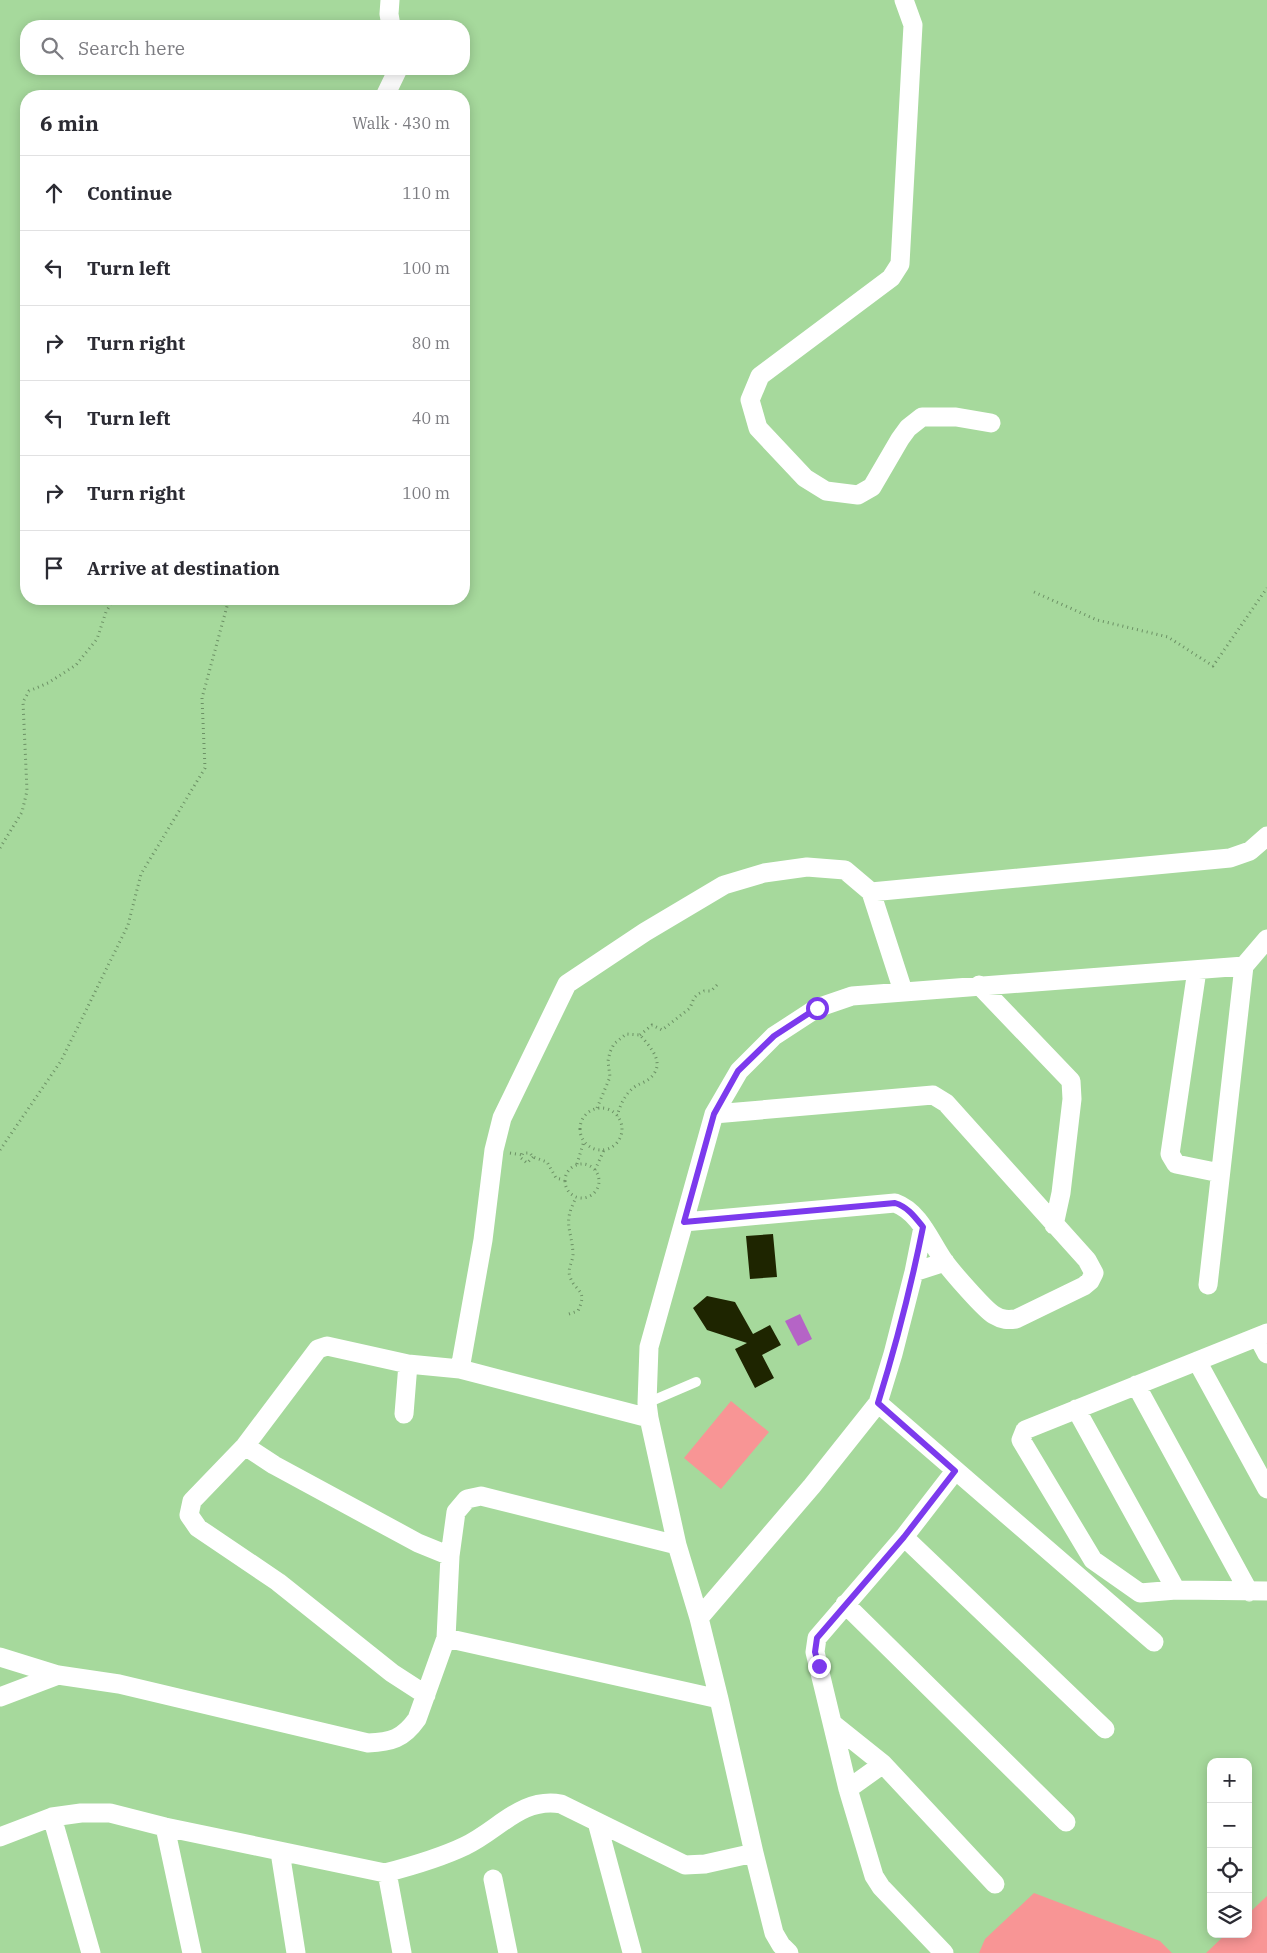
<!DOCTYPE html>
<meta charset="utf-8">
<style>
body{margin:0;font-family:"IBM Plex Serif",serif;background:#f2f2f3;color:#2b2b33}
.controls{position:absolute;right:15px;bottom:15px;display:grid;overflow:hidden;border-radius:10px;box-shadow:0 2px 12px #0003}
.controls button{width:45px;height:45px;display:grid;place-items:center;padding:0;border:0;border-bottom:1px solid #e1e1e2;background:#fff;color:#2b2b33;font:25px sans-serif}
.stop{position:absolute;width:15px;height:15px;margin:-11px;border:4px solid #7c3aed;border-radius:50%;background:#fff}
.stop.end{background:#7c3aed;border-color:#fff;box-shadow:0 1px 5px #0008}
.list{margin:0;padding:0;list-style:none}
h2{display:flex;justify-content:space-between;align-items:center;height:65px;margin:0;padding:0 20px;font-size:21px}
h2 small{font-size:16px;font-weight:400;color:#7c7c81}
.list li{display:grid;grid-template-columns:32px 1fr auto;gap:15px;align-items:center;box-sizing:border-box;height:75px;padding:0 20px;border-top:1px solid #e1e1e2}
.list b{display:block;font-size:19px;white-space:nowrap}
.list em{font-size:16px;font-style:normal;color:#7c7c81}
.icon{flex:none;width:28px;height:28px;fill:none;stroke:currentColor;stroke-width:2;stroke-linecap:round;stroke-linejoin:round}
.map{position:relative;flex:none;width:1267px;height:1953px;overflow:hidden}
.search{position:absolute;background:#fff;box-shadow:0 2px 12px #0003;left:20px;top:20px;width:450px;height:55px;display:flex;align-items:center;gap:12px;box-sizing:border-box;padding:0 18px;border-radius:20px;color:#7c7c81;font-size:19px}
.panel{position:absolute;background:#fff;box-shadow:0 2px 12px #0003;left:20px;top:90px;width:450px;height:515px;border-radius:20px}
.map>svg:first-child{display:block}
.green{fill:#f89595}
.water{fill:#b564c6}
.building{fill:#1e2500}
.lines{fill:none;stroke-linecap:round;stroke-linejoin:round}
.path{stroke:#6c9165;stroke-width:3;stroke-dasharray:1 4;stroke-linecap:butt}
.lane{stroke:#fff;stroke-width:10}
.street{stroke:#fff;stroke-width:19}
.route{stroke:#7c3aed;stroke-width:6}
</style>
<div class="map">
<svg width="1267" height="1953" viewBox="0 0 1267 1953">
<rect width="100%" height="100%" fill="#a6d99c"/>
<!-- green -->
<path class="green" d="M 731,1401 L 769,1432 L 721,1489 L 684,1458 Z
M 1034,1893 L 1160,1941 L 1172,1953 L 979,1953 L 985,1939 Z
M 1267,1896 L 1267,1953 L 1206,1953 L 1226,1934 L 1248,1934 L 1248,1914 Z"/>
<!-- water -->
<path class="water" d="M 800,1314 L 812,1339 L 798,1346 L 785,1321 Z"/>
<!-- building -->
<path class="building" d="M 773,1234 L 777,1277 L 750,1279 L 746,1236 Z
M 707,1296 L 735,1302 L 753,1334 L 770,1325 L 781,1345 L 762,1355 L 774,1378 L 755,1388 L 735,1349 L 747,1343 L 707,1330 L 693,1308 Z"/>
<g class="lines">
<!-- path -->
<path class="path" d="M 1034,592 L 1097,620 L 1168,637 L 1213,666 L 1267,588
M 0,848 L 22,812 L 27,791 L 23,702 L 29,691 L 48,683 L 76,665 L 97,639 L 106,612 L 114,599
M 640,1035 L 652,1025 L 662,1030 L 690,1008 L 694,998 L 698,994 L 704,991 L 711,991 L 718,984
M 597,1108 L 610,1077 L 608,1061 L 610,1052 L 614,1044 L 626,1034 L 640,1035 C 651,1048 667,1064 649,1079 C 644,1083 637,1084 632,1089 C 624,1096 620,1106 617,1116
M580 1129a21 21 0 1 1 42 0a21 21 0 1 1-42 0Z
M 0,1150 L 61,1061 L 128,925 L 141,874 L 205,768 L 202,698 L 229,599
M 510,1153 L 522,1155
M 533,1157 L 527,1163 L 521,1158 L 523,1153 L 530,1153 L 533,1157 L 547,1162 L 556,1178 L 564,1180
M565 1181a17 17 0 1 1 34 0a17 17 0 1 1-34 0Z
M 577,1164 L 584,1141
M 595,1170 L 604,1150
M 569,1314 L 578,1311 C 588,1289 576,1293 570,1277 C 567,1268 573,1262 573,1254 C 572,1229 562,1224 576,1198"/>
<!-- lane -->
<path class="lane" d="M 647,1403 L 696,1382"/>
<!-- street -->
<path class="street" d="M 390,0 L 389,14 L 391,26
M 904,0 L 913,25 L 900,264 L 891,278 L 760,376 L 750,400 L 758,428 L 805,478 L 826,491 L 858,495 L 872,487 L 900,439 L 908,428 L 922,417 L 956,417 L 991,423
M 385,96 L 398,69
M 871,892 L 1230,858 L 1250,851 L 1267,836
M 1197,970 L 1170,1154 L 1176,1164 L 1220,1173
M 979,985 L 1071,1081 L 1072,1099 L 1061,1193 L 1054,1225
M 684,1222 L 895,1203 C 920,1212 930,1241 944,1261 C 951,1271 985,1310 994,1315 C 1002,1320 1008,1320 1016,1319 L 1084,1286 L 1090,1281 L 1094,1273 L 1087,1260 L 946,1103 L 933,1095 L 714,1114
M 923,1227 L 914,1272 L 945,1262
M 1208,1285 L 1244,966 L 1267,939
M 1267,1333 L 1025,1430 L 1021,1440 L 1093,1560 L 1140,1593 L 1176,1590 L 1267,1591
M 1258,1337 L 1267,1354
M 1197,1361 L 1267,1489
M 460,1369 L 483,1240 L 494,1150 L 502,1118 L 567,984 L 645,932 L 724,885 L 764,873 L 807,867 L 845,870 L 871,892 L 903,991
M 1136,1385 L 1249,1592
M 878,1403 L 1154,1642
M 1076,1409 L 1176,1590
M 404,1414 L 408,1364
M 245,1446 L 274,1465 L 418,1543 L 450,1556
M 904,1537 L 1105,1729
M 845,1604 L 1066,1822
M 699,1618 L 812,1486 L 878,1403 L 893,1354 L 914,1272
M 446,1638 L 719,1699
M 0,1657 L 58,1675 L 119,1684 L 368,1743 C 391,1742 403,1739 417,1719 L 446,1638 L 450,1556 L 456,1512 L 467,1499 L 481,1496 L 677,1545
M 426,1695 L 392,1673 L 278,1582 L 198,1528 L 189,1515 L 192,1501 L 245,1446 L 318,1349 L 327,1346 L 408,1364 L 460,1369 L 649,1418
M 0,1697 L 58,1675
M 833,1724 L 883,1764 L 995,1884
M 848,1789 L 883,1764
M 52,1817 L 91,1953
M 597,1822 L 632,1952
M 165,1827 L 192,1953
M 0,1837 L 52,1817 L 81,1813 L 110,1813 L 165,1827 L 385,1873 C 412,1866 440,1858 465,1846 C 499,1830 521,1797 561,1804 L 685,1865 L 705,1864 L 754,1853
M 280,1852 L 296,1953
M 385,1873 L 388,1878 L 402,1953
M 493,1879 L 508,1953
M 789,1953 L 781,1945 L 774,1933 L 754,1853 L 719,1699 L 699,1618 L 677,1545 L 649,1418 L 647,1403 L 649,1347 L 714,1114 L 739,1071 L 774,1036 L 817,1008 L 852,996 L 1244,966
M 944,1953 L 881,1887 L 874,1876 L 848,1789 L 815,1652 L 817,1638 L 904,1537 L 955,1471"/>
</g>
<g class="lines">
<!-- route -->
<path class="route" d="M 817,1008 L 774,1036 L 738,1071 L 714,1114 L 684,1222 L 895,1203 C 908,1207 915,1217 923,1227 C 911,1287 896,1345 878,1403 L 955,1471 L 904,1537 L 817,1638 L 815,1652 L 819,1666"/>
</g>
</svg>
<div class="controls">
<button>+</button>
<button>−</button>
<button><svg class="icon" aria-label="locate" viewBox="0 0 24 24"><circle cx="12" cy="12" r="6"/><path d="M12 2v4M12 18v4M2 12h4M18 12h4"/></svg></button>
<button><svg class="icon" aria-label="layers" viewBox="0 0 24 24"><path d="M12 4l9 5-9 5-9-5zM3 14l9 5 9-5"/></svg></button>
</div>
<div class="stop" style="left:817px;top:1008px"></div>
<div class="stop end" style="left:819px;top:1666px"></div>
<div class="search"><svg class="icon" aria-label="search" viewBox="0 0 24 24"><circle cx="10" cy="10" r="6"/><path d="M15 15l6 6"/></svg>Search here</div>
<section class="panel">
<h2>6 min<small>Walk · 430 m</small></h2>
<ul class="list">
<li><svg class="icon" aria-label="ahead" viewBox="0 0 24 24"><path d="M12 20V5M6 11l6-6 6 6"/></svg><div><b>Continue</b></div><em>110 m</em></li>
<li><svg class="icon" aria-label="left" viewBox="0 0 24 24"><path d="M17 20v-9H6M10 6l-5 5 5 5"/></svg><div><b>Turn left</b></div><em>100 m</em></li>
<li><svg class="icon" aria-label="right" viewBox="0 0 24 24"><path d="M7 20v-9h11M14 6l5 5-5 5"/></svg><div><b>Turn right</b></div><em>80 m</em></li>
<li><svg class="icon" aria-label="left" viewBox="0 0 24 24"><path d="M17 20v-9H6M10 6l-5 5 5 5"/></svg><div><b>Turn left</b></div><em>40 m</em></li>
<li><svg class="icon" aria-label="right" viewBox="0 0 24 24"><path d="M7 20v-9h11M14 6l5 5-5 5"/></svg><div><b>Turn right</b></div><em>100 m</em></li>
<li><svg class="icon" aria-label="arrive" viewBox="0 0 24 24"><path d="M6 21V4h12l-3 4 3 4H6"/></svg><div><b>Arrive at destination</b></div></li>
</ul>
</section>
</div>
